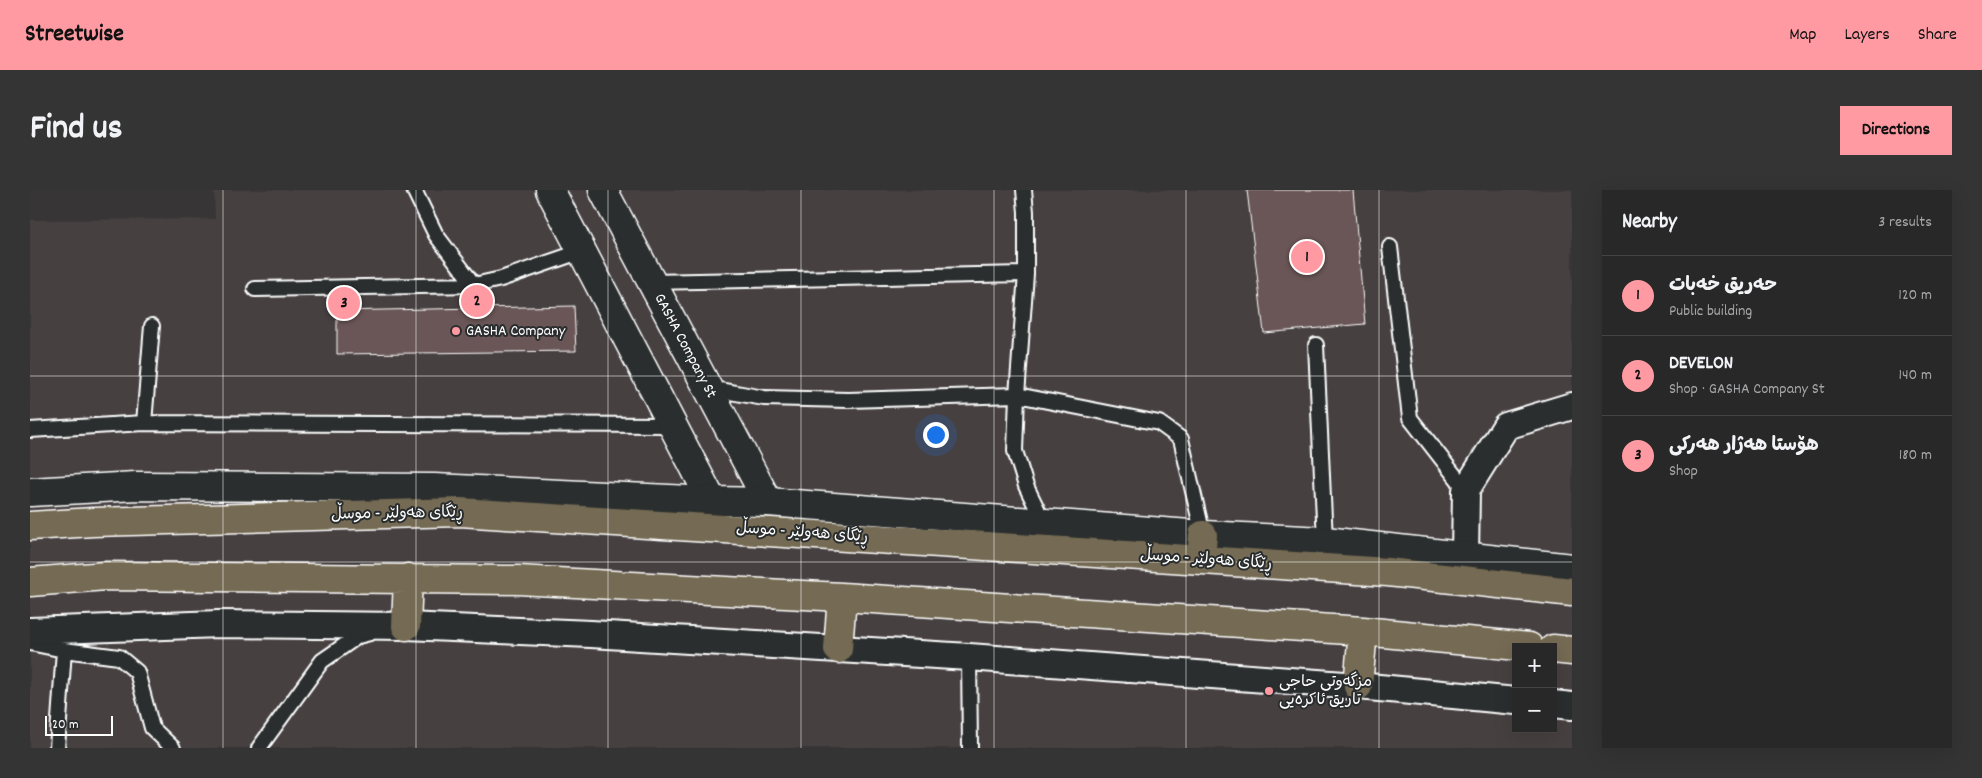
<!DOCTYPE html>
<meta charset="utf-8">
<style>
body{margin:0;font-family:Dekko,"Playpen Sans Arabic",sans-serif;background:#353434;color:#f1f3f6}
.controls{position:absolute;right:15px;bottom:15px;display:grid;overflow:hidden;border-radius:0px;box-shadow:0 5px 20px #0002}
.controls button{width:45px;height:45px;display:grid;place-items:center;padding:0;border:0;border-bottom:1px solid #454445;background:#292828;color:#f1f3f6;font:25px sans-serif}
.scale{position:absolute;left:15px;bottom:12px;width:68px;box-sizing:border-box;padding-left:5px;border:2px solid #fff;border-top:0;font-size:14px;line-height:18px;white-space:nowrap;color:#fff;-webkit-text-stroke:4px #2a2d2e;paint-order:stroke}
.you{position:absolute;left:905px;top:244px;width:18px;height:18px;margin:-12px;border:4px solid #fff;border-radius:50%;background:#1a73e8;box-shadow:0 0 0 8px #1a73e833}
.badge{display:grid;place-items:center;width:32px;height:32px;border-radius:50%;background:#ff9aa2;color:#111;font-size:16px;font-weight:700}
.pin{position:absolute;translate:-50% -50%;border:2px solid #fff;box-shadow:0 1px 5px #0006}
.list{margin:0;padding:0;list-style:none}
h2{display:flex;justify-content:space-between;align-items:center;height:65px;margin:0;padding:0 20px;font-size:21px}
h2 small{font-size:16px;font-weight:400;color:#a5a6a8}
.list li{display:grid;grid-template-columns:32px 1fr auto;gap:15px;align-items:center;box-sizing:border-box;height:80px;padding:0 20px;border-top:1px solid #454445}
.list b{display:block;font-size:19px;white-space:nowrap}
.list p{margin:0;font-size:16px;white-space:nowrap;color:#a5a6a8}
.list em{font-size:16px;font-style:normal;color:#a5a6a8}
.map{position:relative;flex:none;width:1542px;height:558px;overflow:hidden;border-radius:0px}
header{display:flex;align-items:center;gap:30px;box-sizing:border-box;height:70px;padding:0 25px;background:#ff9aa2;color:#111}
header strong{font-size:24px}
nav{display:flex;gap:28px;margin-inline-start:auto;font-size:18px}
.intro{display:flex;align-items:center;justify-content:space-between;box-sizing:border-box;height:120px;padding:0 30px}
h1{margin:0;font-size:35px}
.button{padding:12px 22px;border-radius:0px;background:#ff9aa2;color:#111;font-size:18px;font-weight:700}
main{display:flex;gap:30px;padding:0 30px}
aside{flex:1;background:#292828;border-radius:0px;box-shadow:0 5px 20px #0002}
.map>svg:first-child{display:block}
.built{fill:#463f40;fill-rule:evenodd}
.building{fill:#6a5757;stroke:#fff}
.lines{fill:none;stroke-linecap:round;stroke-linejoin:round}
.service-casing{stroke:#fff;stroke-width:18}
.minor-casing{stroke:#fff;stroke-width:30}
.tertiary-casing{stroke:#fff;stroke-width:31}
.secondary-casing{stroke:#fff;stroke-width:31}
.trunk-casing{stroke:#fff;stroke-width:31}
.service{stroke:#2a2d2e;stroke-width:14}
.minor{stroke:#2a2d2e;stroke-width:26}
.tertiary{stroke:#2a2d2e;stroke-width:28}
.secondary{stroke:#2a2d2e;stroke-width:28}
.trunk{stroke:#746b52;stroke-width:28}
.grid{fill:none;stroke:#fff;stroke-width:1;stroke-opacity:0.55}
.poi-dot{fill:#ff9aa2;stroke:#2a2d2e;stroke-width:2}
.labels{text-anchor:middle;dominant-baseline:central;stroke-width:4;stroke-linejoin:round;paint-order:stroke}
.poi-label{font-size:16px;fill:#fff;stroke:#2a2d2e;text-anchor:start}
.street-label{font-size:16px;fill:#fff;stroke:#2a2d2e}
</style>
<header>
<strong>Streetwise</strong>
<nav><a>Map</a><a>Layers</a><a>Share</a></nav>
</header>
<div class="intro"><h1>Find us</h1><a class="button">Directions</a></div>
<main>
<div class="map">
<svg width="1542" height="558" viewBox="0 0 1542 558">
<rect width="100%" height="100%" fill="#373536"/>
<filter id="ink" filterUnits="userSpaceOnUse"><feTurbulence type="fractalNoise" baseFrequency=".02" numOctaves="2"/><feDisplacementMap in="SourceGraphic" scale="10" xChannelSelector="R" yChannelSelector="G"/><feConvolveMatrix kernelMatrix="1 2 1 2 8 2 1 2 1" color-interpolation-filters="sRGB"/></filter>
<g filter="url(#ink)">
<!-- built -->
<path class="built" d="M 184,0 L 1542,0 L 1542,558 L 0,558 L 0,30 L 185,29 ZM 1486,457 L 1523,457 L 1523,539 L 1486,539 Z"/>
<!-- building -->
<path class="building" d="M 1217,0 L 1323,0 L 1335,134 L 1234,143 Z
M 544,116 L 546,161 L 307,164 L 307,121 Z"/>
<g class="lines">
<!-- service casing -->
<g class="service-casing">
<path id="service" d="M 384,0 L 406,45 L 444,95 L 471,89 L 552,61
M 994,0 L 996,22 L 996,84 L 987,205 L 985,261 L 996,296 L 1014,333
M 1360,57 L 1380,228 L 1436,300
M 621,92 L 996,84
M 225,99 L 444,95
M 1286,155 L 1295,351
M 678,198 L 734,208 L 818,210 L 987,205 L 1129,233 L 1151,249 L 1173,345
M 114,233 L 122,136
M 0,240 L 114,233 L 642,235
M 0,453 L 34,460 L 89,467 L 107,482 L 122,538 L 143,558
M 939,467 L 940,558
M 27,558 L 34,460
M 229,558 L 292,471 L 328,446 L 340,443"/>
</g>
<!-- minor casing -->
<g class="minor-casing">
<path id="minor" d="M 1435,367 L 1436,300 L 1476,236 L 1542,216
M 0,441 L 189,434 L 376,436 L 561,444 L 939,467 L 1328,496 L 1486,511
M 1523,514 L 1542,516"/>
</g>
<!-- tertiary casing -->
<g class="tertiary-casing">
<path id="tertiary" d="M 520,0 L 682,311
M 573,0 L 738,312"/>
</g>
<!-- secondary casing -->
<g class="secondary-casing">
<path id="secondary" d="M 0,302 L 106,296 L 404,298 L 682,311 L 738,312 L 1173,345 L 1295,351 L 1542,378"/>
</g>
<!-- trunk casing -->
<g class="trunk-casing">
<path id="trunk" d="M 0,336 L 63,332 L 430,322 L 1358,382 L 1542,402
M 1171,369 L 1173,345
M 0,392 L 76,386 L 488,390 L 812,407 L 1333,441 L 1499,457
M 376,436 L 378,388
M 808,459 L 812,407
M 1523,459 L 1542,461
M 1328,496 L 1333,441"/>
</g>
<!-- service -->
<use href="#service" class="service"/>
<!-- minor -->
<use href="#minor" class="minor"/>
<!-- tertiary -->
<use href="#tertiary" class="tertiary"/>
<!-- secondary -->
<use href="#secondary" class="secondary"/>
<!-- trunk -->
<use href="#trunk" class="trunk"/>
</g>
</g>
<!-- grid -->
<path class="grid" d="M 193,0 L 193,558M 386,0 L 386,558M 578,0 L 578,558M 771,0 L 771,558M 964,0 L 964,558M 1156,0 L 1156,558M 1349,0 L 1349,558M 0,186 L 1542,186M 0,372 L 1542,372"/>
<!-- markers -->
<g class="poi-dot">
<circle cx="426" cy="141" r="5"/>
<circle cx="1239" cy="501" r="5"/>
</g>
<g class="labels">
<!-- poi labels -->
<g class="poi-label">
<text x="436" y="141">GASHA Company</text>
<text x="1249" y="492">مزگەوتی حاجی<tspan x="1249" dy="18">تاریق ئاکرەیی</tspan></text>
</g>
<!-- street labels -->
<g class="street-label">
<text transform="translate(655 156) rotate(62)">GASHA Company St</text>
<text transform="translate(367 324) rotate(-1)">ڕێگای هەولێر - موسڵ</text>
<text transform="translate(772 343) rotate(4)">ڕێگای هەولێر - موسڵ</text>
<text transform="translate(1176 370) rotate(4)">ڕێگای هەولێر - موسڵ</text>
</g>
</g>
</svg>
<div class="controls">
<button>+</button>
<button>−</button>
</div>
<div class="scale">20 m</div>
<div class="you"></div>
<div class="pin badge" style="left:1277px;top:67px">1</div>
<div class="pin badge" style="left:447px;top:111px">2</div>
<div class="pin badge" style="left:314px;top:113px">3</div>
</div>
<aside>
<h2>Nearby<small>3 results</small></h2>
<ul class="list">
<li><span class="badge">1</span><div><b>حەریق خەبات</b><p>Public building</p></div><em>120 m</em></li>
<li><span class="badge">2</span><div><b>DEVELON</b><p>Shop · GASHA Company St</p></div><em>140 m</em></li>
<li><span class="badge">3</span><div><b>هۆستا هەژار هەرکی</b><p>Shop</p></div><em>180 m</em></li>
</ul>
</aside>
</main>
